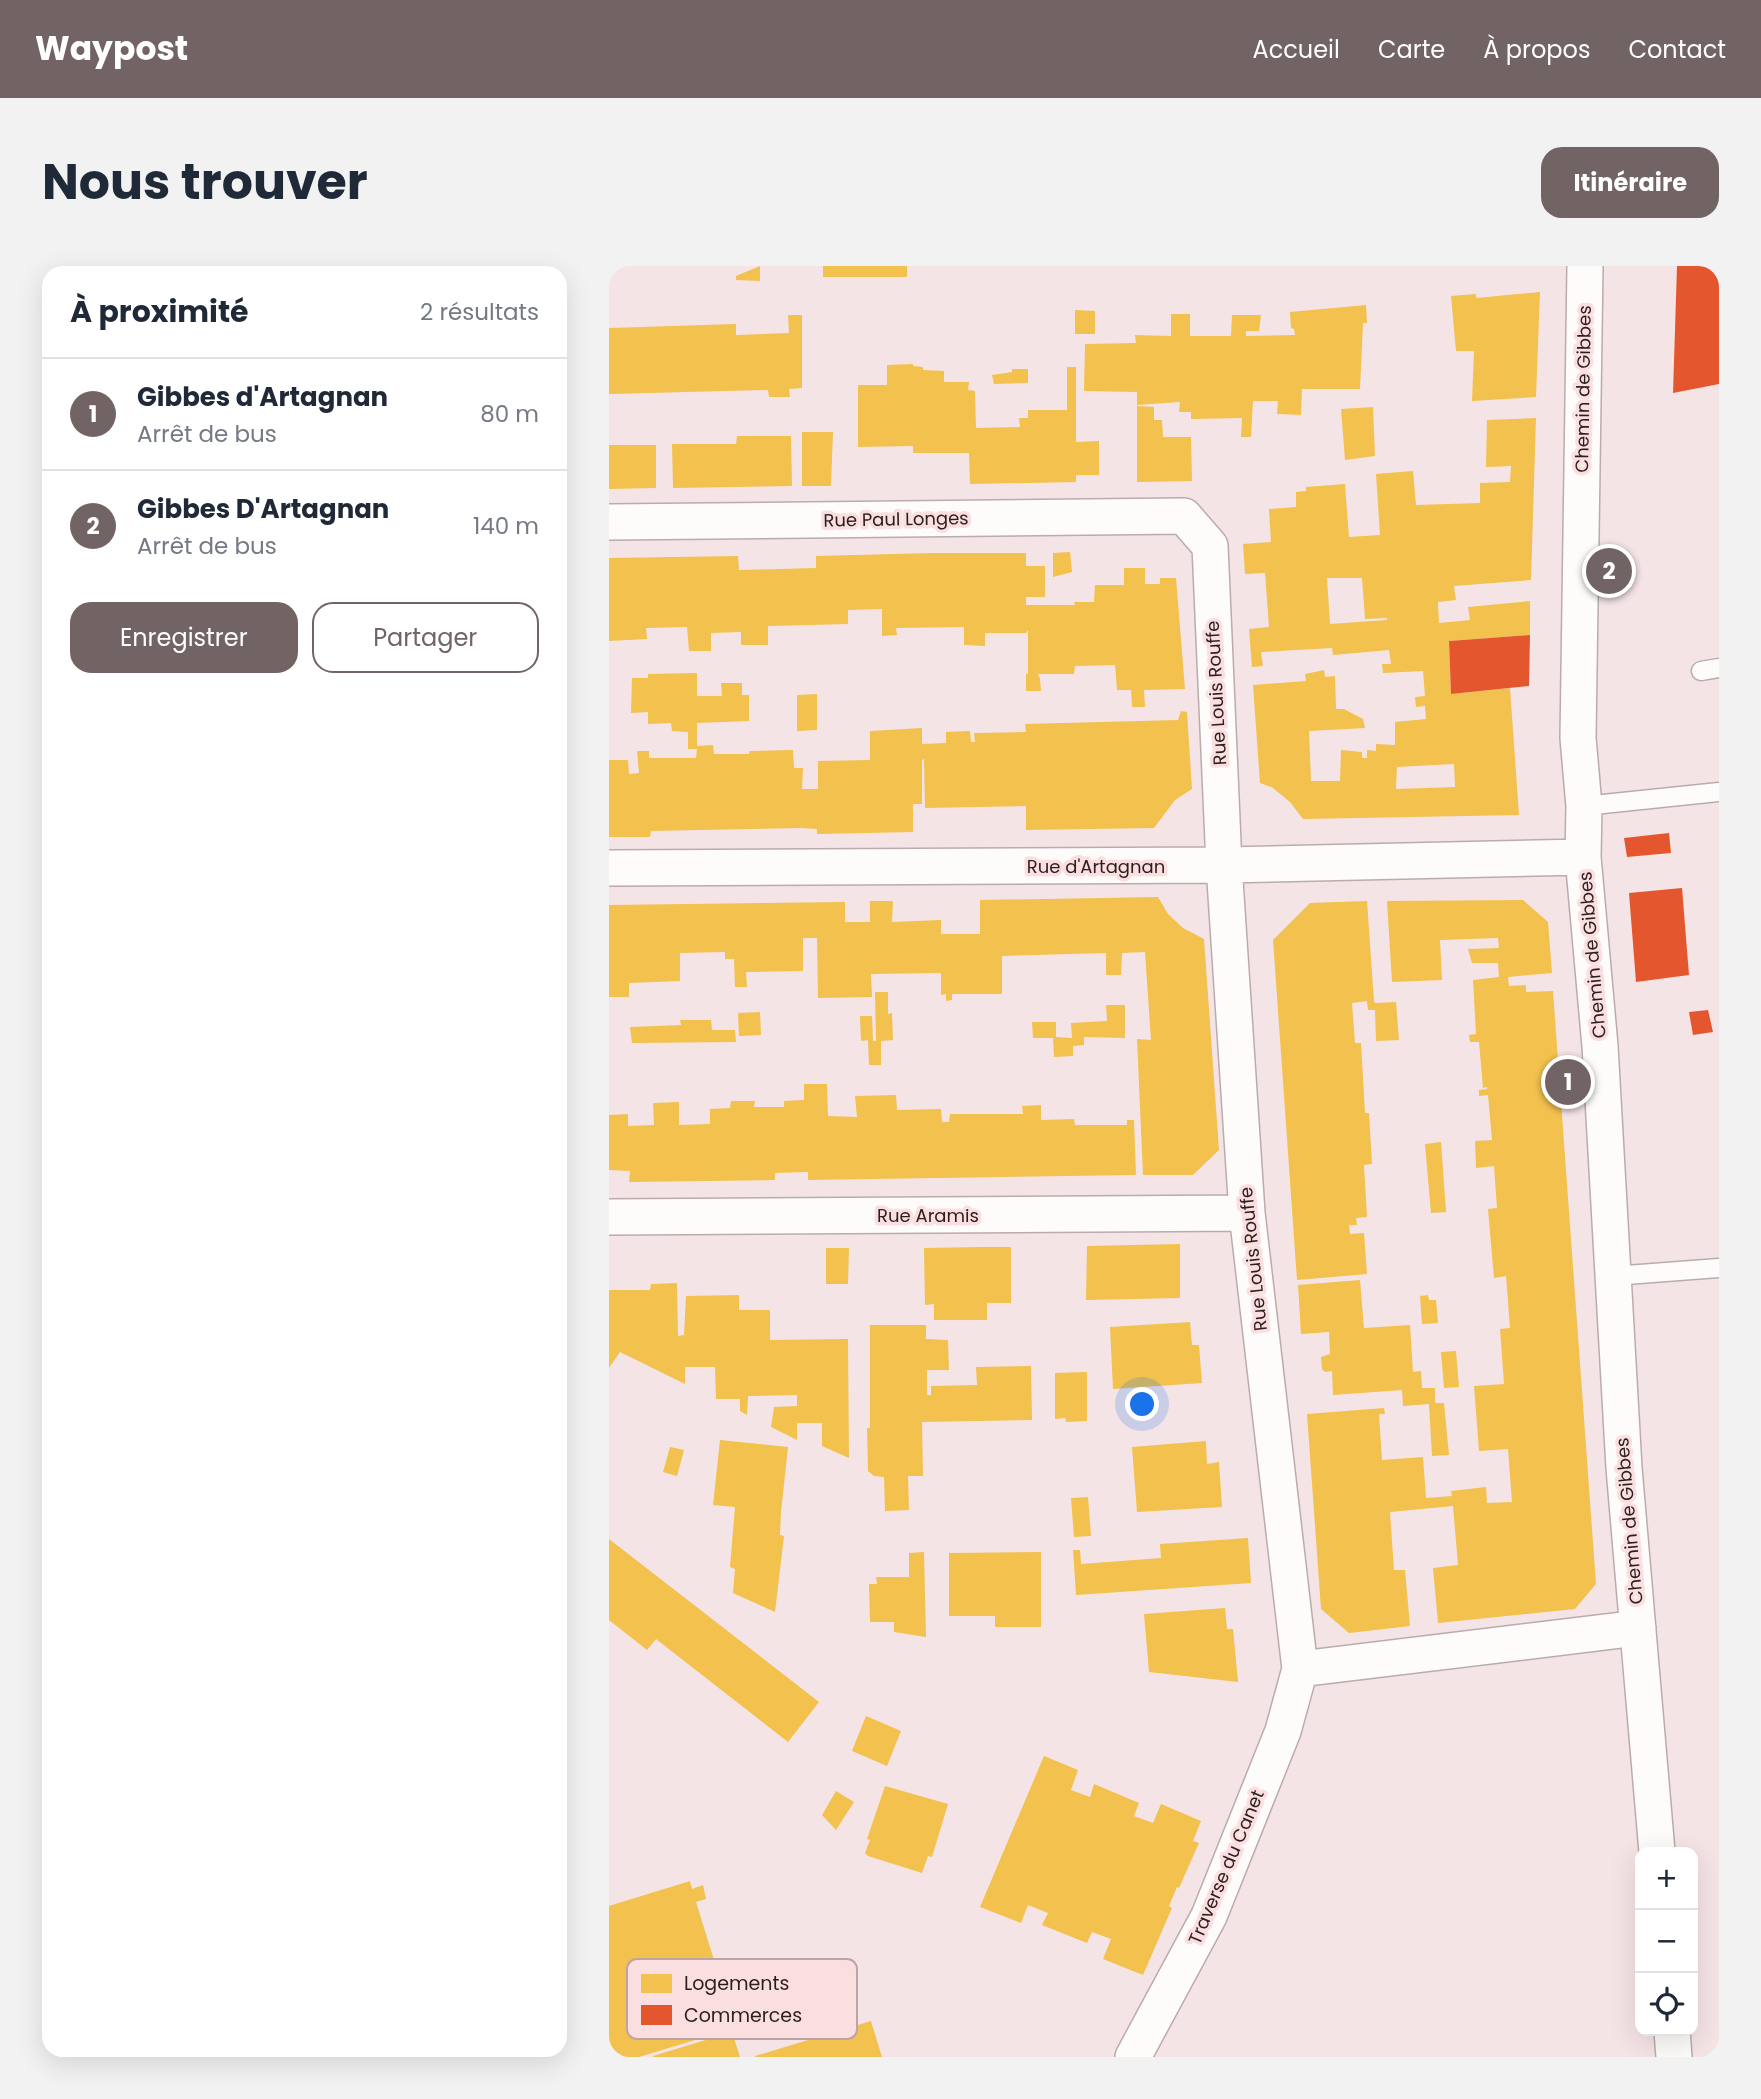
<!DOCTYPE html>
<html lang="fr">
<meta charset="utf-8">
<style>
body{margin:0;font-family:Poppins,sans-serif;background:#f2f2f3;color:#1f2937}
.controls{position:absolute;right:21px;bottom:21px;display:grid;overflow:hidden;border-radius:14px;box-shadow:0 7px 28px #0002}
.controls button{width:63px;height:63px;display:grid;place-items:center;padding:0;border:0;border-bottom:2px solid #e0e1e3;background:#fff;color:#1f2937;font:35px sans-serif}
.you{position:absolute;left:534px;top:1139px;width:24px;height:24px;margin:-18px;border:5px solid #fff;border-radius:50%;background:#1a73e8;box-shadow:0 0 0 10px #1a73e833}
.badge{display:grid;place-items:center;width:46px;height:46px;border-radius:50%;background:#726364;color:#fff;font-size:23px;font-weight:700}
.pin{position:absolute;translate:-50% -50%;border:4px solid #fff;box-shadow:0 2px 7px #0006}
.list{margin:0;padding:0;list-style:none}
h2{display:flex;justify-content:space-between;align-items:center;height:91px;margin:0;padding:0 28px;font-size:30px}
h2 small{font-size:23px;font-weight:400;color:#747a83}
.list li{display:grid;grid-template-columns:46px 1fr auto;gap:21px;align-items:center;box-sizing:border-box;height:112px;padding:0 28px;border-top:2px solid #e0e1e3}
.list b{display:block;font-size:26px;white-space:nowrap}
.list p{margin:0;font-size:23px;white-space:nowrap;color:#747a83}
.list em{font-size:23px;font-style:normal;color:#747a83}
.actions{display:flex;gap:14px;padding:21px 28px}
.actions a{flex:1;padding:16px 0;border:2px solid #726364;border-radius:21px;text-align:center;font-size:24px;color:#726364}
.actions .main{background:#726364;color:#fff}
.icon{flex:none;width:38px;height:38px;fill:none;stroke:currentColor;stroke-width:2;stroke-linecap:round;stroke-linejoin:round}
.map{position:relative;flex:none;width:1110px;height:1791px;overflow:hidden;border-radius:21px}
header{display:flex;align-items:center;gap:42px;box-sizing:border-box;height:98px;padding:0 35px;background:#726364;color:#fff}
header strong{font-size:33px}
nav{display:flex;gap:38px;margin-inline-start:auto;font-size:24px}
.intro{display:flex;align-items:center;justify-content:space-between;box-sizing:border-box;height:168px;padding:0 42px}
h1{margin:0;font-size:49px}
.button{padding:18px 32px;border-radius:21px;background:#726364;color:#fff;font-size:24px;font-weight:700}
main{display:flex;gap:42px;padding:0 42px}
aside{flex:1;background:#fff;border-radius:21px;box-shadow:0 7px 28px #0002}
.map>svg:first-child{display:block}
.homes{fill:#f2c14e;fill-rule:evenodd}
.shops{fill:#e4572e}
.lines{fill:none;stroke-linecap:round;stroke-linejoin:round}
.lane-casing{stroke:#baacad;stroke-width:21}
.street-casing{stroke:#baacad;stroke-width:38}
.lane{stroke:#fefbfb;stroke-width:18}
.street{stroke:#fefbfb;stroke-width:35}
.labels{text-anchor:middle;dominant-baseline:central;stroke-width:7;stroke-linejoin:round;paint-order:stroke}
.street-label{font-size:18px;fill:#2b1e1e;stroke:#fbdedf}
.key{fill:#fbdedf;stroke:#bda4a5;stroke-width:2}
.key-label{font-size:19px;fill:#2b1e1e}
</style>
<header>
<strong>Waypost</strong>
<nav><a>Accueil</a><a>Carte</a><a>À propos</a><a>Contact</a></nav>
</header>
<div class="intro"><h1>Nous trouver</h1><a class="button">Itinéraire</a></div>
<main>
<aside>
<h2>À proximité<small>2 résultats</small></h2>
<ul class="list">
<li><span class="badge">1</span><div><b>Gibbes d'Artagnan</b><p>Arrêt de bus</p></div><em>80 m</em></li>
<li><span class="badge">2</span><div><b>Gibbes D'Artagnan</b><p>Arrêt de bus</p></div><em>140 m</em></li>
</ul>
<div class="actions"><a class="main">Enregistrer</a><a>Partager</a></div>
</aside>
<div class="map">
<svg width="1110" height="1791" viewBox="0 0 1110 1791">
<rect width="100%" height="100%" fill="#f5e4e5"/>
<!-- homes -->
<path class="homes" d="M 151,0 L 151,15 L 127,14 L 127,10 Z
M 214,0 L 298,0 L 298,11 L 214,11 Z
M 931,26 L 927,131 L 863,135 L 865,85 L 847,85 L 842,30 L 867,28 L 867,32 Z
M 757,39 L 758,57 L 754,57 L 751,123 L 693,123 L 692,149 L 668,148 L 669,135 L 644,135 L 642,171 L 632,171 L 633,152 L 582,153 L 582,146 L 570,146 L 571,136 L 528,139 L 528,126 L 475,125 L 476,78 L 527,77 L 526,69 L 562,70 L 562,48 L 581,48 L 581,70 L 622,70 L 623,49 L 652,49 L 650,65 L 637,65 L 637,70 L 686,69 L 685,63 L 682,62 L 681,46 Z
M 466,44 L 486,45 L 486,68 L 466,68 Z
M 179,49 L 193,49 L 193,122 L 180,123 L 181,131 L 160,131 L 159,124 L 0,128 L 0,62 L 127,58 L 127,69 L 180,67 Z
M 304,98 L 304,100 L 314,101 L 314,104 L 335,105 L 335,116 L 360,116 L 359,124 L 366,125 L 367,162 L 411,161 L 410,152 L 419,152 L 419,144 L 458,144 L 458,101 L 467,101 L 467,176 L 490,175 L 490,209 L 467,209 L 467,216 L 361,218 L 360,187 L 304,187 L 304,180 L 249,181 L 249,119 L 278,119 L 278,99 Z
M 403,103 L 419,103 L 419,117 L 385,118 L 383,109 L 403,106 Z
M 528,140 L 545,141 L 545,154 L 553,154 L 554,171 L 582,171 L 583,215 L 528,216 Z
M 764,141 L 766,190 L 736,194 L 732,143 Z
M 927,152 L 922,314 L 845,320 L 847,334 L 829,336 L 830,357 L 861,354 L 859,341 L 921,335 L 921,369 L 840,375 L 842,428 L 901,422 L 910,549 L 694,553 L 681,536 L 664,522 L 651,517 L 644,419 L 697,415 L 696,408 L 715,404 L 716,411 L 726,410 L 727,443 L 735,443 L 754,453 L 756,462 L 700,465 L 702,515 L 731,515 L 732,484 L 753,486 L 753,492 L 758,492 L 758,484 L 767,485 L 767,478 L 786,479 L 786,456 L 817,453 L 816,440 L 807,441 L 806,431 L 816,430 L 814,405 L 774,407 L 773,398 L 782,398 L 780,384 L 724,389 L 723,382 L 652,386 L 654,400 L 643,401 L 640,363 L 660,361 L 656,307 L 636,308 L 634,278 L 662,276 L 660,243 L 687,241 L 687,226 L 697,225 L 697,221 L 736,218 L 740,271 L 771,269 L 767,208 L 804,205 L 807,239 L 871,237 L 871,217 L 901,216 L 902,200 L 877,201 L 878,154 ZM 718,312 L 753,312 L 756,353 L 778,352 L 778,354 L 721,358 ZM 845,498 L 846,521 L 787,523 L 788,501 Z
M 193,166 L 224,166 L 222,220 L 193,220 Z
M 128,170 L 182,170 L 183,220 L 64,222 L 63,178 L 127,178 Z
M 0,179 L 47,179 L 47,222 L 0,223 Z
M 461,286 L 463,306 L 444,311 L 444,287 Z
M 324,287 L 417,287 L 417,300 L 436,300 L 436,331 L 417,331 L 417,339 L 466,339 L 465,336 L 485,336 L 486,319 L 515,319 L 515,302 L 536,302 L 536,318 L 551,318 L 551,312 L 567,312 L 576,423 L 535,424 L 536,441 L 523,441 L 522,424 L 508,424 L 506,399 L 466,400 L 465,408 L 429,408 L 431,413 L 432,425 L 417,425 L 417,408 L 419,408 L 419,364 L 417,367 L 376,367 L 376,380 L 355,379 L 355,361 L 287,362 L 288,369 L 273,370 L 273,343 L 239,344 L 239,358 L 159,360 L 159,379 L 132,379 L 132,366 L 102,367 L 102,385 L 80,385 L 78,361 L 37,362 L 38,373 L 0,375 L 0,292 L 129,290 L 130,304 L 207,302 L 207,290 Z
M 88,407 L 88,430 L 113,430 L 112,417 L 133,417 L 133,429 L 140,429 L 140,455 L 88,457 L 88,480 L 104,479 L 105,488 L 140,488 L 141,485 L 184,484 L 185,502 L 194,502 L 193,523 L 209,523 L 209,495 L 261,494 L 261,465 L 313,462 L 313,478 L 337,477 L 337,466 L 361,465 L 362,476 L 366,476 L 365,467 L 417,466 L 416,458 L 569,454 L 572,445 L 578,446 L 583,523 L 566,534 L 545,562 L 417,564 L 417,540 L 316,542 L 315,493 L 313,494 L 313,538 L 304,538 L 304,566 L 208,568 L 208,563 L 193,562 L 42,565 L 41,571 L 0,571 L 0,494 L 19,494 L 20,508 L 30,507 L 28,485 L 40,485 L 40,492 L 87,492 L 88,483 L 79,483 L 79,466 L 63,465 L 62,457 L 39,458 L 39,446 L 22,447 L 23,412 L 39,412 L 39,408 Z
M 208,428 L 208,464 L 188,465 L 188,429 Z
M 549,631 L 559,648 L 574,662 L 595,673 L 610,884 L 584,909 L 534,909 L 528,773 L 542,774 L 536,686 L 513,687 L 512,709 L 497,709 L 497,687 L 393,690 L 393,728 L 343,728 L 343,734 L 337,735 L 337,728 L 332,729 L 332,707 L 262,708 L 263,731 L 209,732 L 208,672 L 194,672 L 194,705 L 137,706 L 138,721 L 126,721 L 125,693 L 116,693 L 116,686 L 71,687 L 71,715 L 20,717 L 20,731 L 0,731 L 0,639 L 236,636 L 236,656 L 261,656 L 261,635 L 284,635 L 283,656 L 332,654 L 332,668 L 371,668 L 371,634 Z
M 914,634 L 939,656 L 943,707 L 899,711 L 900,720 L 917,719 L 917,726 L 944,725 L 987,1318 L 966,1343 L 829,1357 L 824,1302 L 849,1299 L 844,1240 L 781,1246 L 785,1304 L 796,1304 L 801,1360 L 740,1367 L 712,1343 L 698,1148 L 775,1142 L 776,1148 L 770,1148 L 773,1194 L 814,1191 L 817,1232 L 843,1230 L 842,1225 L 877,1221 L 878,1237 L 903,1236 L 899,1183 L 870,1185 L 865,1120 L 895,1118 L 891,1063 L 901,1062 L 897,1010 L 885,1012 L 879,943 L 888,942 L 885,900 L 867,902 L 866,875 L 883,874 L 879,829 L 870,830 L 870,824 L 878,823 L 878,821 L 874,822 L 870,776 L 861,776 L 860,769 L 867,768 L 864,714 L 890,711 L 889,697 L 863,697 L 859,683 L 890,682 L 889,672 L 831,674 L 833,714 L 783,716 L 778,635 Z
M 758,635 L 765,735 L 766,737 L 787,736 L 790,774 L 767,775 L 766,744 L 759,744 L 758,735 L 743,737 L 746,777 L 752,777 L 756,847 L 760,847 L 763,898 L 755,899 L 758,951 L 747,952 L 748,959 L 740,959 L 741,968 L 755,967 L 758,1008 L 688,1014 L 664,674 L 701,637 Z
M 266,726 L 279,726 L 279,748 L 283,747 L 284,774 L 272,775 L 272,799 L 260,799 L 259,774 L 252,775 L 251,750 L 263,750 L 264,775 L 267,775 Z
M 497,739 L 516,739 L 516,772 L 475,771 L 475,779 L 464,780 L 464,790 L 445,791 L 444,772 L 424,772 L 423,756 L 447,756 L 447,771 L 463,772 L 462,757 L 498,755 Z
M 151,746 L 152,769 L 130,770 L 129,747 Z
M 71,754 L 102,754 L 103,764 L 126,764 L 127,776 L 23,777 L 21,761 L 72,759 Z
M 195,818 L 218,818 L 219,850 L 248,851 L 246,830 L 287,829 L 288,844 L 332,843 L 333,856 L 340,856 L 341,848 L 414,848 L 413,840 L 432,839 L 432,854 L 465,853 L 466,859 L 518,859 L 518,854 L 525,854 L 527,909 L 199,914 L 199,906 L 166,907 L 166,914 L 20,916 L 21,905 L 0,904 L 0,849 L 19,848 L 19,860 L 45,859 L 44,837 L 70,836 L 70,859 L 101,858 L 101,843 L 121,842 L 122,835 L 146,835 L 145,841 L 175,841 L 175,835 L 195,834 Z
M 832,876 L 837,946 L 822,947 L 816,878 Z
M 571,978 L 571,1032 L 477,1034 L 478,980 Z
M 371,981 L 402,981 L 402,1037 L 378,1037 L 378,1054 L 325,1054 L 325,1038 L 316,1039 L 315,982 Z
M 217,982 L 240,982 L 239,1018 L 217,1018 Z
M 751,1014 L 755,1062 L 801,1059 L 804,1106 L 812,1105 L 813,1122 L 826,1122 L 826,1137 L 835,1137 L 840,1189 L 823,1190 L 820,1138 L 794,1140 L 793,1124 L 724,1129 L 723,1105 L 716,1106 L 713,1103 L 712,1091 L 721,1088 L 720,1066 L 692,1068 L 689,1019 Z
M 68,1017 L 69,1070 L 75,1069 L 77,1030 L 130,1029 L 130,1044 L 161,1044 L 161,1074 L 239,1073 L 240,1192 L 213,1180 L 213,1157 L 188,1157 L 188,1174 L 162,1161 L 165,1141 L 188,1140 L 188,1129 L 139,1130 L 138,1149 L 131,1145 L 131,1133 L 107,1133 L 106,1101 L 76,1101 L 76,1118 L 11,1086 L 0,1102 L 0,1024 L 41,1024 L 42,1018 Z
M 819,1029 L 820,1034 L 827,1034 L 829,1057 L 813,1058 L 811,1030 Z
M 581,1056 L 583,1079 L 590,1079 L 593,1117 L 504,1123 L 501,1061 Z
M 261,1059 L 317,1059 L 317,1073 L 339,1074 L 340,1104 L 318,1104 L 318,1129 L 322,1129 L 322,1120 L 368,1119 L 367,1101 L 422,1100 L 423,1154 L 313,1156 L 314,1210 L 299,1210 L 300,1244 L 276,1245 L 275,1211 L 265,1210 L 259,1205 L 258,1162 L 261,1162 Z
M 847,1085 L 850,1121 L 835,1122 L 832,1086 Z
M 478,1106 L 478,1155 L 457,1156 L 456,1152 L 446,1153 L 446,1107 Z
M 111,1174 L 179,1181 L 172,1246 L 171,1269 L 175,1270 L 166,1346 L 124,1327 L 126,1303 L 121,1301 L 126,1241 L 104,1239 Z
M 597,1175 L 598,1198 L 610,1196 L 613,1241 L 528,1246 L 523,1181 Z
M 61,1181 L 75,1184 L 68,1210 L 54,1206 Z
M 479,1231 L 482,1270 L 465,1271 L 462,1232 Z
M 639,1272 L 642,1317 L 467,1329 L 464,1284 L 471,1284 L 472,1298 L 552,1292 L 551,1278 Z
M 0,1273 L 210,1436 L 179,1476 L 47,1373 L 38,1384 L 0,1354 Z
M 315,1286 L 317,1371 L 285,1366 L 285,1356 L 261,1356 L 260,1318 L 268,1318 L 267,1311 L 300,1311 L 300,1287 Z
M 432,1286 L 432,1361 L 386,1361 L 386,1350 L 340,1350 L 340,1287 Z
M 616,1342 L 618,1363 L 624,1363 L 629,1416 L 540,1406 L 535,1348 Z
M 257,1450 L 292,1465 L 278,1500 L 243,1485 Z
M 435,1490 L 469,1504 L 462,1524 L 481,1531 L 485,1518 L 530,1537 L 525,1550 L 544,1557 L 552,1538 L 592,1555 L 584,1575 L 590,1577 L 570,1622 L 568,1621 L 560,1640 L 563,1642 L 534,1709 L 494,1693 L 502,1673 L 483,1666 L 478,1677 L 433,1659 L 439,1647 L 419,1639 L 412,1657 L 371,1641 Z
M 276,1520 L 339,1538 L 323,1591 L 319,1590 L 313,1607 L 259,1590 L 256,1587 L 261,1574 L 258,1573 Z
M 227,1525 L 245,1536 L 227,1564 L 213,1549 Z
M 81,1615 L 83,1623 L 94,1619 L 97,1633 L 87,1636 L 126,1762 L 30,1791 L 0,1791 L 0,1640 Z
M 262,1755 L 273,1791 L 146,1791 L 146,1790 Z
M 123,1766 L 131,1791 L 44,1791 L 44,1790 Z"/>
<!-- shops -->
<path class="shops" d="M 1068,0 L 1110,0 L 1110,118 L 1064,127 Z
M 921,369 L 920,420 L 842,428 L 840,375 Z
M 1060,567 L 1062,587 L 1018,591 L 1015,572 Z
M 1073,622 L 1080,709 L 1027,716 L 1020,627 Z
M 1099,744 L 1104,766 L 1084,769 L 1080,746 Z"/>
<g class="lines">
<!-- lane casing -->
<g class="lane-casing">
<path id="lane" d="M 1092,405 L 1110,402
M 975,540 L 1110,526
M 1004,1010 L 1110,1002"/>
</g>
<!-- street casing -->
<g class="street-casing">
<path id="street" d="M 976,0 L 969,472 L 975,540 L 974,591 L 991,780 L 1015,1202 L 1048,1586
M 0,256 L 575,250 L 601,280 L 615,599 L 638,947 L 691,1403 L 674,1465 L 600,1650 L 524,1791
M 0,602 L 615,599 L 974,591
M 0,951 L 638,947
M 691,1403 L 1029,1362
M 1063,1765 L 1065,1791"/>
</g>
<!-- lane -->
<use href="#lane" class="lane"/>
<!-- street -->
<use href="#street" class="street"/>
</g>
<g class="labels">
<!-- street labels -->
<g class="street-label">
<text transform="translate(974 123) rotate(-89)">Chemin de Gibbes</text>
<text transform="translate(287 253) rotate(-1)">Rue Paul Longes</text>
<text transform="translate(607 427) rotate(-93)">Rue Louis Rouffe</text>
<text x="487" y="600">Rue d'Artagnan</text>
<text transform="translate(983 689) rotate(-95)">Chemin de Gibbes</text>
<text x="319" y="949">Rue Aramis</text>
<text transform="translate(644 993) rotate(-96)">Rue Louis Rouffe</text>
<text transform="translate(1020 1255) rotate(-95)">Chemin de Gibbes</text>
<text transform="translate(617 1601) rotate(-67)">Traverse du Canet</text>
</g>
</g>
<!-- legend -->
<rect x="18" y="1693" width="230" height="80" rx="10" class="key"/>
<rect x="32" y="1708" width="31" height="19" fill="#f2c14e"/>
<rect x="32" y="1739" width="31" height="20" fill="#e4572e"/>
<g class="key-label">
<text x="75" y="1724">Logements</text>
<text x="75" y="1756">Commerces</text>
</g>
</svg>
<div class="controls">
<button>+</button>
<button>−</button>
<button><svg class="icon" aria-label="locate" viewBox="0 0 24 24"><circle cx="12" cy="12" r="6"/><path d="M12 2v4M12 18v4M2 12h4M18 12h4"/></svg></button>
</div>
<div class="you"></div>
<div class="pin badge" style="left:959px;top:816px">1</div>
<div class="pin badge" style="left:1000px;top:305px">2</div>
</div>
</main>
